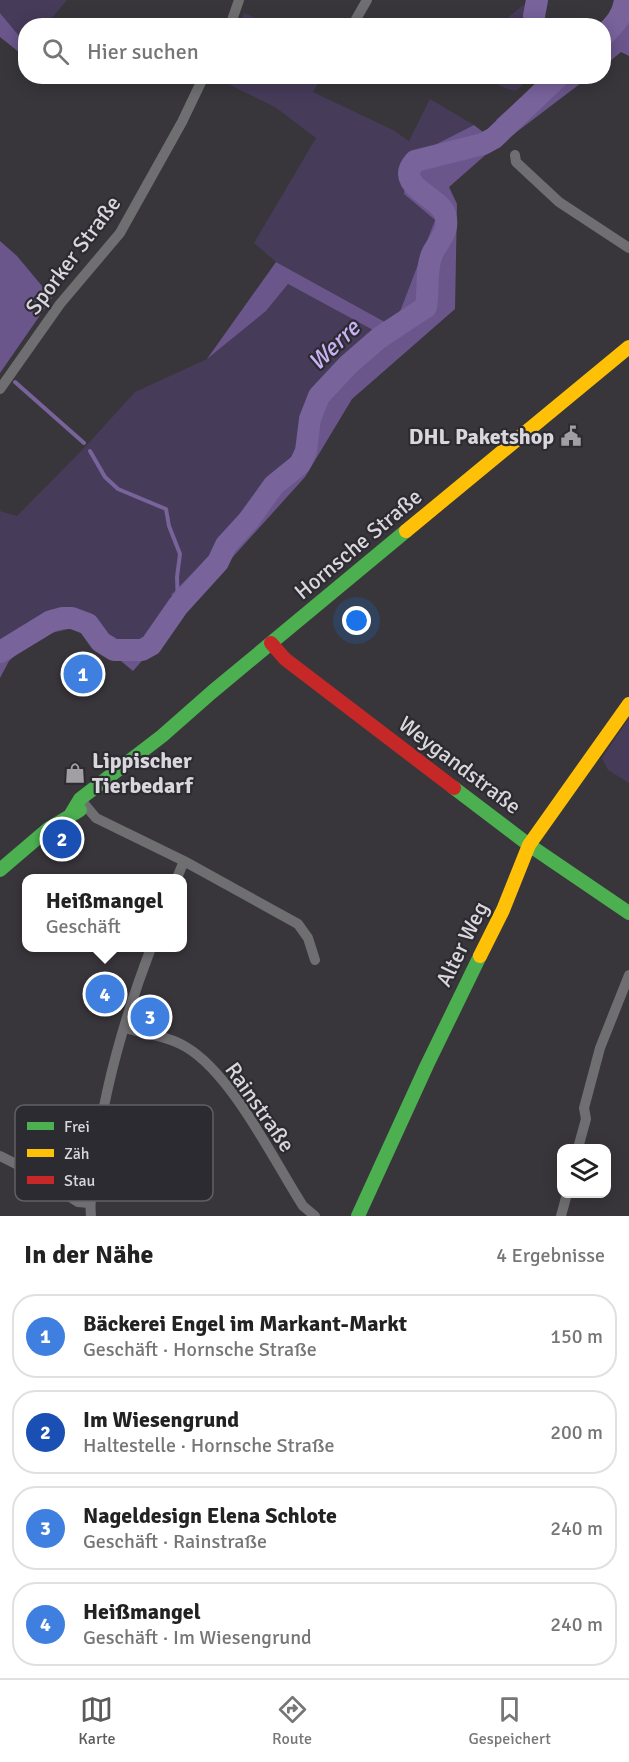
<!DOCTYPE html>
<html lang="de">
<meta charset="utf-8">
<style>
body{margin:0;font-family:Signika,sans-serif;background:#f2f2f2;color:#222}
.controls{position:absolute;right:18px;bottom:18px;display:grid;overflow:hidden;border-radius:12px;box-shadow:0 3px 15px #0003}
.controls button{width:54px;height:54px;display:grid;place-items:center;padding:0;border:0;border-bottom:2px solid #e0e0e0;background:#fff;color:#222;font:30px sans-serif}
.you{position:absolute;left:357px;top:621px;width:21px;height:21px;margin:-15px;border:4px solid #fff;border-radius:50%;background:#1a73e8;box-shadow:0 0 0 9px #1a73e833}
.badge{display:grid;place-items:center;width:39px;height:39px;border-radius:50%;background:#5b5a5c;color:#fff;font-size:20px;font-weight:700}
.pin{position:absolute;translate:-50% -50%;border:3px solid #fff;box-shadow:0 2px 6px #0006}
.popup{position:absolute;left:22px;top:874px;width:165px;height:78px;box-sizing:border-box;display:grid;place-content:center;border-radius:12px;background:#fff;filter:drop-shadow(0 2px 4px #0005);font-size:20px;white-space:nowrap;color:#767676}
.popup b{font-size:22px;color:#222}
.popup::after{content:'';position:absolute;left:50%;top:100%;margin-left:-12px;border:12px solid transparent;border-top-color:#fff}
.list{margin:0;padding:0;list-style:none}
h2{display:flex;justify-content:space-between;align-items:center;height:78px;margin:0;padding:0 24px;font-size:26px}
h2 small{font-size:20px;font-weight:400;color:#767676}
.list li{display:grid;grid-template-columns:39px 1fr auto;gap:18px;align-items:center;box-sizing:border-box;height:84px;margin:0 12px 12px;padding:0 12px;border:2px solid #e0e0e0;border-radius:24px}
.list b{display:block;font-size:22px;white-space:nowrap}
.list p{margin:0;font-size:20px;white-space:nowrap;color:#767676}
.list em{font-size:20px;font-style:normal;color:#767676}
.icon{flex:none;width:33px;height:33px;fill:none;stroke:currentColor;stroke-width:2;stroke-linecap:round;stroke-linejoin:round}
.map{position:relative;flex:none;width:629px;height:1216px;overflow:hidden}
.search{position:absolute;background:#fff;box-shadow:0 3px 15px #0003;left:18px;right:18px;top:18px;height:66px;display:flex;align-items:center;gap:15px;box-sizing:border-box;padding:0 21px;border-radius:24px;color:#767676;font-size:22px}
.sheet{height:462px;background:#fff}
nav{display:flex;justify-content:space-around;align-items:center;box-sizing:border-box;height:84px;border-top:2px solid #e0e0e0;background:#fff;font-size:16px;color:#767676}
nav a{display:grid;justify-items:center;gap:3px}
nav .on{color:#5b5a5c}
.map>svg:first-child{display:block}
.green{fill:#463b59}
.forest{fill:#6a568b}
.lines{fill:none;stroke-linecap:round;stroke-linejoin:round}
.stream{stroke:#78639b;stroke-width:4}
.river{stroke:#78639b;stroke-width:22}
.street{stroke:#6f6e71;stroke-width:10}
.fast{stroke:#4caf50;stroke-width:14}
.slow{stroke:#ffc107;stroke-width:14}
.jam{stroke:#c62828;stroke-width:14}
.labels{text-anchor:middle;dominant-baseline:central;stroke-width:4.5;stroke-linejoin:round;paint-order:stroke}
.street-label{font-size:22px;fill:#d9d7dc;stroke:#2d2b32}
.poi-label{font-size:22px;font-weight:bold;fill:#d9d7dc;stroke:#2d2b32;text-anchor:end}
.water-label{font-size:24px;font-style:italic;fill:#cab1f7;stroke:#2d2b32}
.key{fill:#2d2b32;stroke:#615f65;stroke-width:1.5}
.key-label{font-size:16px;fill:#d9d7dc}
</style>
<div class="map">
<svg width="629" height="1216" viewBox="0 0 629 1216">
<rect width="100%" height="100%" fill="#38363b"/>
<!-- green -->
<path class="green" d="M 0,0 L 67,0 L 46,25 L 26,26 L 25,43 L 0,13 Z
M 536,2 L 535,25 L 499,25 L 522,6 Z
M 244,13 L 273,25 L 239,25 Z
M 217,76 L 322,77 L 313,92 L 393,130 L 409,141 L 430,99 L 474,125 L 407,159 L 404,194 L 435,220 L 394,327 L 276,262 L 254,243 L 316,138 L 275,107 L 216,78 Z
M 492,77 L 523,77 L 523,84 L 516,91 C 506,89 496,86 492,77 Z
M 288,284 L 385,336 L 324,401 L 297,465 L 171,595 L 183,612 L 154,647 L 113,639 L 92,618 L 61,612 L 11,638 L 0,653 L 0,511 L 17,516 L 84,448 L 135,392 L 207,359 L 266,311 Z
M 629,718 L 629,783 L 608,770 L 602,758 Z"/>
<!-- forest -->
<path class="forest" d="M 617,0 L 629,0 L 629,56 L 621,52 L 604,66 L 604,26 L 602,25 L 613,16 Z
M 0,13 L 25,43 L 25,57 L 0,37 Z
M 545,76 L 589,77 L 510,137 L 496,120 Z
M 474,125 L 498,144 L 449,187 L 457,204 L 455,309 L 352,399 L 305,477 L 185,610 L 171,595 L 297,465 L 323,402 L 349,364 L 384,336 L 288,284 L 266,311 L 207,359 L 276,262 L 394,327 L 435,220 L 404,194 L 407,159 Z
M 0,241 L 17,256 L 52,298 L 0,373 Z
M 78,610 L 92,618 L 113,639 L 154,647 L 133,671 L 104,647 L 73,628 L 37,636 L 9,661 L 0,678 L 0,653 L 11,638 L 62,612 Z"/>
<g class="lines">
<!-- stream -->
<path class="stream" d="M 15,382 L 84,443
M 90,451 L 105,477 L 118,489 L 166,509 L 169,526 L 180,554 L 177,577 L 178,606"/>
<!-- river -->
<path class="river" d="M 535,26 L 534,16 L 537,0
M 604,35 C 615,24 623,16 625,0
M 0,652 L 51,621 L 62,618 L 72,618 L 88,624 L 101,642 L 114,650 L 142,650 L 151,645 L 178,606 L 218,562 L 226,545 L 248,521 L 274,485 L 300,464 L 306,451 L 310,419 L 319,396 L 348,365 L 379,338 L 426,307 C 429,289 425,268 433,252 C 440,239 450,231 445,214 C 439,196 393,186 415,161 L 483,144 L 494,138 L 559,76"/>
<!-- street -->
<path class="street" d="M 230,26 L 239,0
M 352,26 L 367,0
M 515,155 L 516,162 L 559,202 L 629,248
M 0,389 L 60,304 L 120,233 L 182,122 L 204,76
M 80,799 L 96,818 L 184,861 L 177,878
M 184,861 L 298,924 L 308,938 L 315,960
M 125,1028 C 145,1034 168,1036 186,1047 C 232,1074 274,1161 303,1206 L 315,1216
M 578,1148 L 586,1119 L 584,1108 L 600,1048 L 629,975
M 0,1156 L 28,1170 L 78,1202 L 89,1203
M 91,1216 C 89,1198 93,1179 95,1161 C 104,1089 125,1016 151,948
M 561,1216 L 567,1194"/>
<!-- fast -->
<path class="fast" d="M 454,788 L 529,845 L 629,913
M 71,814 L 80,799 L 162,736 L 212,692 L 406,531
M 0,870 L 48,829 L 80,810
M 358,1216 L 427,1065 L 480,956"/>
<!-- slow -->
<path class="slow" d="M 406,531 L 629,347
M 480,956 L 503,910 L 529,845 L 629,704"/>
<!-- jam -->
<path class="jam" d="M 271,643 L 285,659 L 454,788"/>
</g>
<!-- icons -->
<defs>
<g id="civic-bare" transform="scale(1.62)"><path d="M-.6-6.5H3V-4.5H.6V-3L4-1V1h2V6H-6V1h2V-1L-.6-3ZM-1.2 2.5V6h2.4V2.5Z" fill="#a19fa4" stroke="#2d2b32" stroke-width="2.5" paint-order="stroke"/></g>
<g id="shop-bare" transform="scale(1.62)"><path d="M-5-2.5h2.3a2.7 3.5 0 0 1 5.4 0H5L5.5 6h-11ZM-1.5-2.5h3a1.5 2.3 0 0 0-3 0Z" fill="#a19fa4" stroke="#2d2b32" stroke-width="2.5" paint-order="stroke"/></g>
</defs>
<g fill-rule="evenodd">
<use href="#civic-bare" x="571" y="436"/>
<use href="#shop-bare" x="75" y="773"/>
</g>
<g class="labels">
<!-- street labels -->
<g class="street-label">
<text transform="translate(73 255) rotate(-53)">Sporker Straße</text>
<text transform="translate(358 544) rotate(-40)">Hornsche Straße</text>
<text transform="translate(460 765) rotate(37)">Weygandstraße</text>
<text transform="translate(462 944) rotate(-64)">Alter Weg</text>
<text transform="translate(260 1107) rotate(55)">Rainstraße</text>
</g>
<!-- poi labels -->
<g class="poi-label">
<text x="554" y="436">DHL Paketshop</text>
<text x="92" y="760" text-anchor="start">Lippischer<tspan x="92" dy="25">Tierbedarf</tspan></text>
</g>
<!-- water labels -->
<g class="water-label">
<text transform="translate(334 345) rotate(-44)">Werre</text>
</g>
</g>
<!-- legend -->
<rect x="15" y="1105" width="198" height="96" rx="9" class="key"/>
<rect x="27" y="1122" width="27" height="8" fill="#4caf50"/>
<rect x="27" y="1149" width="27" height="8" fill="#ffc107"/>
<rect x="27" y="1176" width="27" height="8" fill="#c62828"/>
<g class="key-label">
<text x="64" y="1132">Frei</text>
<text x="64" y="1159">Zäh</text>
<text x="64" y="1186">Stau</text>
</g>
</svg>
<div class="controls">
<button><svg class="icon" aria-label="layers" viewBox="0 0 24 24"><path d="M12 4l9 5-9 5-9-5zM3 14l9 5 9-5"/></svg></button>
</div>
<div class="you"></div>
<div class="pin badge" style="left:83px;top:674px;background:#3f7fe0">1</div>
<div class="pin badge" style="left:62px;top:839px;background:#1a4fb4">2</div>
<div class="pin badge" style="left:150px;top:1017px;background:#3f7fe0">3</div>
<div class="pin badge" style="left:105px;top:994px;background:#3f7fe0">4</div>
<div class="popup"><b>Heißmangel</b>Geschäft</div>
<div class="search"><svg class="icon" aria-label="search" viewBox="0 0 24 24"><circle cx="10" cy="10" r="6"/><path d="M15 15l6 6"/></svg>Hier suchen</div>
</div>
<section class="sheet">
<h2>In der Nähe<small>4 Ergebnisse</small></h2>
<ul class="list">
<li><span class="badge" style="background:#3f7fe0">1</span><div><b>Bäckerei Engel im Markant-Markt</b><p>Geschäft · Hornsche Straße</p></div><em>150 m</em></li>
<li><span class="badge" style="background:#1a4fb4">2</span><div><b>Im Wiesengrund</b><p>Haltestelle · Hornsche Straße</p></div><em>200 m</em></li>
<li><span class="badge" style="background:#3f7fe0">3</span><div><b>Nageldesign Elena Schlote</b><p>Geschäft · Rainstraße</p></div><em>240 m</em></li>
<li><span class="badge" style="background:#3f7fe0">4</span><div><b>Heißmangel</b><p>Geschäft · Im Wiesengrund</p></div><em>240 m</em></li>
</ul>
</section>
<nav>
<a class="on"><svg class="icon" aria-label="map" viewBox="0 0 24 24"><path d="M3 6l6-2 6 2 6-2v14l-6 2-6-2-6 2zM9 4v14M15 6v14"/></svg>Karte</a>
<a><svg class="icon" aria-label="directions" viewBox="0 0 24 24"><path d="M12 3l9 9-9 9-9-9zM9 14v-3h6M13 9l2 2-2 2"/></svg>Route</a>
<a><svg class="icon" aria-label="saved" viewBox="0 0 24 24"><path d="M7 4h10v16l-5-4-5 4z"/></svg>Gespeichert</a>
</nav>
